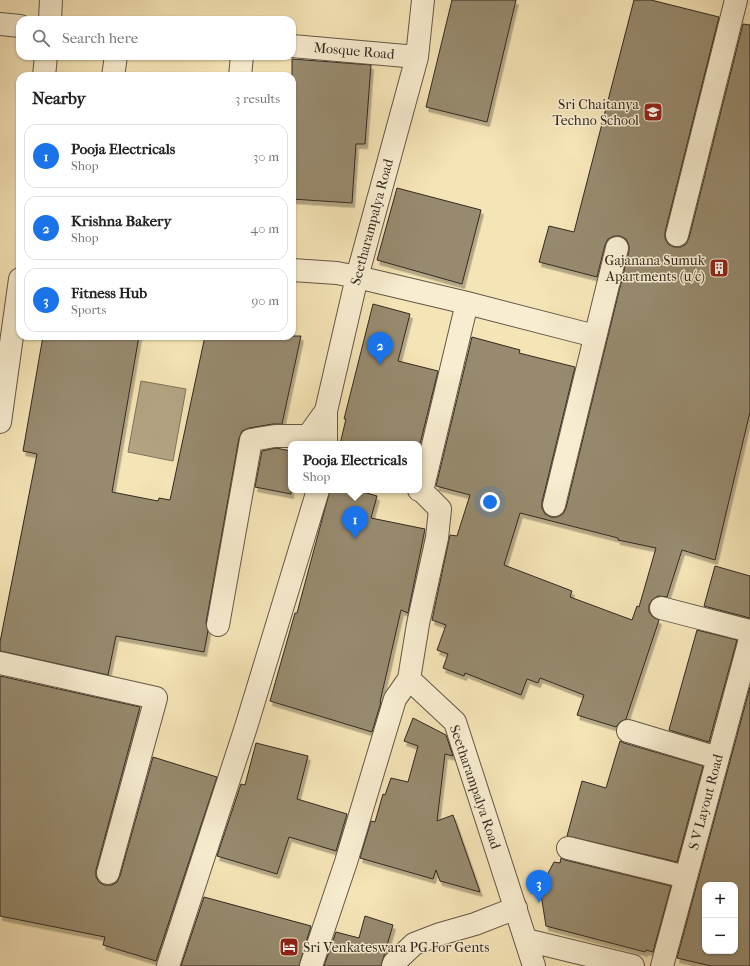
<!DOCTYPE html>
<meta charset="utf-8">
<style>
body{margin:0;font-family:"IM FELL French Canon",serif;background:#f6f6f6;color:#222}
.controls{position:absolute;right:12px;bottom:12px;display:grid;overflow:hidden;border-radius:8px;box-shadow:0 1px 3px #0004}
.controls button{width:36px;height:36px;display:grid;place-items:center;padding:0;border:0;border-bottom:1px solid #e0e0e0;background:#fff;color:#222;font:20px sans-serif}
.you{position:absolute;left:490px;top:502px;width:14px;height:14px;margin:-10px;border:3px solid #fff;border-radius:50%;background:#1a73e8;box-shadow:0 0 0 6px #1a73e833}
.badge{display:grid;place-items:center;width:26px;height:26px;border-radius:50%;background:#1a73e8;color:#fff;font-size:13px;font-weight:700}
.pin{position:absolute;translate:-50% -33px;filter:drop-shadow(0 1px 2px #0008)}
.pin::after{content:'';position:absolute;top:21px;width:14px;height:12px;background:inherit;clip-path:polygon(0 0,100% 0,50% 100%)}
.popup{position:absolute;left:288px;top:441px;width:134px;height:52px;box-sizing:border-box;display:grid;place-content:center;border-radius:8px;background:#fff;filter:drop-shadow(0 1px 3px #0005);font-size:13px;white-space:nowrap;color:#767676}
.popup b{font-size:15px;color:#222}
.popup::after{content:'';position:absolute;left:50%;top:100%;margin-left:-8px;border:8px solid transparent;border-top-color:#fff}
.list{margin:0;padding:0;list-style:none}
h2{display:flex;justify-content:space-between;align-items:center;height:52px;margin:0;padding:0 16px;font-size:17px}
h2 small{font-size:13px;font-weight:400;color:#767676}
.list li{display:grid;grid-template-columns:26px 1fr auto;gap:12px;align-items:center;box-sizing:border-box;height:64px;margin:0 8px 8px;padding:0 8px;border:1px solid #e0e0e0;border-radius:12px}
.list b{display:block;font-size:15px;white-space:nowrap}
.list p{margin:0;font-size:13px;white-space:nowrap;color:#767676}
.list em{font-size:13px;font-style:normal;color:#767676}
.icon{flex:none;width:22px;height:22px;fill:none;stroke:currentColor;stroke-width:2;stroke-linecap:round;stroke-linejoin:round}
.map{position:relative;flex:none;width:750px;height:966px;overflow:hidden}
.search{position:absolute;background:#fff;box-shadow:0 1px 3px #0004;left:16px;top:16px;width:280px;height:44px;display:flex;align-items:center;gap:10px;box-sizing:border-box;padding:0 14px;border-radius:12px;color:#767676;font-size:15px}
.panel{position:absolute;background:#fff;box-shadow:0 1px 3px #0004;left:16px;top:72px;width:280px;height:268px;border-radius:12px}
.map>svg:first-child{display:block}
.water{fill:#b3a483;stroke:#7f725b}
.building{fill:#978a6e;stroke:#32281f;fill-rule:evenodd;filter:url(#shadow)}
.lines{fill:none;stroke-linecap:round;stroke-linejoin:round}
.minor-casing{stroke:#635745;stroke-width:24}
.minor{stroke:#f8edd0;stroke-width:22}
.labels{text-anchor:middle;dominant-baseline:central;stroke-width:3;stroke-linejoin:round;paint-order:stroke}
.street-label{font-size:14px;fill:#32281f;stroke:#f8edd0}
.poi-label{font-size:14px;fill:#32281f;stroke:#f8edd0;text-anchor:end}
</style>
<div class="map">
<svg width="750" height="966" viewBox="0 0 750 966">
<defs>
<filter id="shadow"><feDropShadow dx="2.5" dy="4.5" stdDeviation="0" flood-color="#0004"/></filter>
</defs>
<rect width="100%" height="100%" fill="#f5e4b6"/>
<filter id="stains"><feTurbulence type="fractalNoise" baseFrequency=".005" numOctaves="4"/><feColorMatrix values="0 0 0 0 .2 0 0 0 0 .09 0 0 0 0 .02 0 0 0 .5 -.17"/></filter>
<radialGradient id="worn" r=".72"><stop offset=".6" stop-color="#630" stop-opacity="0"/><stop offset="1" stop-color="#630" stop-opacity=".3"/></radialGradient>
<!-- water -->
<path class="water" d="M 141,381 L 186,389 L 173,461 L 128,452 Z"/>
<!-- building -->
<path class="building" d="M 452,0 L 516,0 L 487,122 L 426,107 Z
M 634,0 L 651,0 L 719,17 L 665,232 L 665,238 L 668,244 L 674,247 L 681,247 L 686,244 L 689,238 L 743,24 L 750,25 L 750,412 L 715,560 L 682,550 L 667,597 L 658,596 L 652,600 L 649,605 L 649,612 L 653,617 L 659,620 L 626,719 L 620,722 L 616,727 L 577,715 L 584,695 L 540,678 L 538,683 L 527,679 L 521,695 L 465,673 L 464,676 L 443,668 L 448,654 L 437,650 L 446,625 L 432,620 L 450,535 L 457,536 L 470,495 L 436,486 L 472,337 L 520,350 L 519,353 L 575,367 L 542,502 L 542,508 L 545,514 L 551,517 L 557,517 L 563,514 L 566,508 L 621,283 L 629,251 L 629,245 L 626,239 L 620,236 L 614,236 L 608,239 L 605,245 L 597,277 L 539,262 L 549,226 L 574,232 ZM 520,513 L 618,538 L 618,540 L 656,548 L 639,607 L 637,606 L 632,620 L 570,597 L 572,591 L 504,565 Z
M 292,59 L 371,65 L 365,144 L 356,144 L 352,203 L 292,199 Z
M 397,188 L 481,210 L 462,284 L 377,260 Z
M 373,304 L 410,314 L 398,361 L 438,371 L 420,444 L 340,444 L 346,419 L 344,419 Z
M 43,336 L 139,336 L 112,492 L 158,501 L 159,498 L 170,500 L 205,336 L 301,336 L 282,424 L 273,424 L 249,428 L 242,431 L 239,438 L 206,623 L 208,631 L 204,652 L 116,636 L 108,675 L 0,651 L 0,642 L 37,454 L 23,451 Z
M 276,448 L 291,451 L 291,494 L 255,487 L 262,451 Z
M 330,490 L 356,490 L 377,496 L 371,518 L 425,529 L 408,613 L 401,610 L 380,702 L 381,702 L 372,732 L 270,701 L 295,613 L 297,613 Z
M 715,566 L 750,576 L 750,618 L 704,606 Z
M 697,630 L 737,640 L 709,742 L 669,730 Z
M 0,676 L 140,707 L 96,870 L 96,877 L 99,882 L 104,885 L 112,885 L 117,882 L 120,876 L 153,757 L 217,777 L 156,961 L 103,945 L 105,937 L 0,916 Z
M 750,687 L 750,966 L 711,966 L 677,958 ZM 705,885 L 735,885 L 735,951 L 705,951 Z
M 413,718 L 446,735 L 453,756 L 445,754 L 437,821 L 453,815 L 480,892 L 440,881 L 436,870 L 433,879 L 360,858 L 371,821 L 375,822 L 383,794 L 385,795 L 391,778 L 408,782 L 418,746 L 404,741 Z
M 620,741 L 624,743 L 703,766 L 677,862 L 567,836 L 582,781 L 606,788 Z
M 256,743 L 308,756 L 297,799 L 347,814 L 336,851 L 289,837 L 277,874 L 217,856 L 241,784 L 245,785 Z
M 561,858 L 565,860 L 671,886 L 653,952 L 646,950 L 645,952 L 546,926 L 540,888 L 554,862 L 560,863 Z
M 204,897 L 311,926 L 299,966 L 181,966 Z
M 365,916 L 393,925 L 381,966 L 324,966 L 336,932 L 359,938 Z"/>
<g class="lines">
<!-- minor casing -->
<g class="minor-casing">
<path id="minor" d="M 50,20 L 51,0
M 0,24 L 20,26
M 292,46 L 417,57
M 44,76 L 46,56
M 113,76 L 116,56
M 240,76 L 242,56
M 677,235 L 736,0
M 292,270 L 337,273 L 357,277 L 467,303 L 595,336
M 0,422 L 20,279
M 326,444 L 326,411 L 357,277 L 417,57 L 423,0
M 419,490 L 422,491 L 440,509 L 437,538 L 418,624 L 409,679 L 455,722 L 534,966
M 422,491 L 467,303
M 554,505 L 617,248
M 661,608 L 750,631
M 218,625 L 251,440 L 275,436 L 308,436 L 326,411
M 0,663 L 156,698 L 108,873
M 628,731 L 718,758
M 568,848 L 686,877
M 526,940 L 633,966
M 168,966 L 246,727 L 318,490
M 311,966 L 346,862 L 395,699 L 409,679
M 393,966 L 394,963 L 414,944 L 440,934 L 475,924 L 516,908
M 662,966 L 750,639"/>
</g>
<!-- minor -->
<use href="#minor" class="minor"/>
</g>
<!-- icons -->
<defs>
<g id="school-square" transform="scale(1)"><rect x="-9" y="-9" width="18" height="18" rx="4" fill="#8f2418" stroke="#f8edd0"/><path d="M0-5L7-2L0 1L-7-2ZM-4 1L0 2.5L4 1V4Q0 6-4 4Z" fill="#fff"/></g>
<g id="building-square" transform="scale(1)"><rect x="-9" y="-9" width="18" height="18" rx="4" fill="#8f2418" stroke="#f8edd0"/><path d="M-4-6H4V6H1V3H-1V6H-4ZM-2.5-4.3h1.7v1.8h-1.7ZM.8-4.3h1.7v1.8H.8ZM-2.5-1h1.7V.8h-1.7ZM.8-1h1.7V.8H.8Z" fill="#fff"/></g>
<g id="hotel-square" transform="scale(1)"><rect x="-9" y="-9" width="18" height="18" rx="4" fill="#8f2418" stroke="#f8edd0"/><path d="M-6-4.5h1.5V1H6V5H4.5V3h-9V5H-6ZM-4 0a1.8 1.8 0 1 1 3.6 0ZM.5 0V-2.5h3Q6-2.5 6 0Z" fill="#fff"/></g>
</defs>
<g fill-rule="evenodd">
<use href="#school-square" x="653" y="112"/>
<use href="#building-square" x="719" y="268"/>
<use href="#hotel-square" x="289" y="947"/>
</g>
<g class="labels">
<!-- street labels -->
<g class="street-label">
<text transform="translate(354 51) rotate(5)">Mosque Road</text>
<text transform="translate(372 222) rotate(-75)">Seetharampalya Road</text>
<text transform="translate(475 787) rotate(71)">Seetharampalya Road</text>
<text transform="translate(706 802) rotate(-75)">S V Layout Road</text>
</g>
<!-- poi labels -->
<g class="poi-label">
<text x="639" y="104">Sri Chaitanya<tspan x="639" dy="16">Techno School</tspan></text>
<text x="705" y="260">Gajanana Sumuk<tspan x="705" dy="16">Apartments (u/c)</tspan></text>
<text x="303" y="947" text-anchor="start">Sri Venkateswara PG For Gents</text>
</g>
</g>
<rect width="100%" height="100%" filter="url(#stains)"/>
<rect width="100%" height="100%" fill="url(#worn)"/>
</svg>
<div class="controls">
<button>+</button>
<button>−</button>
</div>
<div class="you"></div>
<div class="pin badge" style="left:355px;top:539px">1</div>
<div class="popup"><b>Pooja Electricals</b>Shop</div>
<div class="pin badge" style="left:380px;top:365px">2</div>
<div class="pin badge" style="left:539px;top:903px">3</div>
<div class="search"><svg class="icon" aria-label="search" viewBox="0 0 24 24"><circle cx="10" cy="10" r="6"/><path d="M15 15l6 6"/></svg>Search here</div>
<section class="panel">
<h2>Nearby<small>3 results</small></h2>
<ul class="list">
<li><span class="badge">1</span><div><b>Pooja Electricals</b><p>Shop</p></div><em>30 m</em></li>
<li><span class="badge">2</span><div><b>Krishna Bakery</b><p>Shop</p></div><em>40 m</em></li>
<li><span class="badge">3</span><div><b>Fitness Hub</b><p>Sports</p></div><em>90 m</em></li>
</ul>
</section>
</div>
